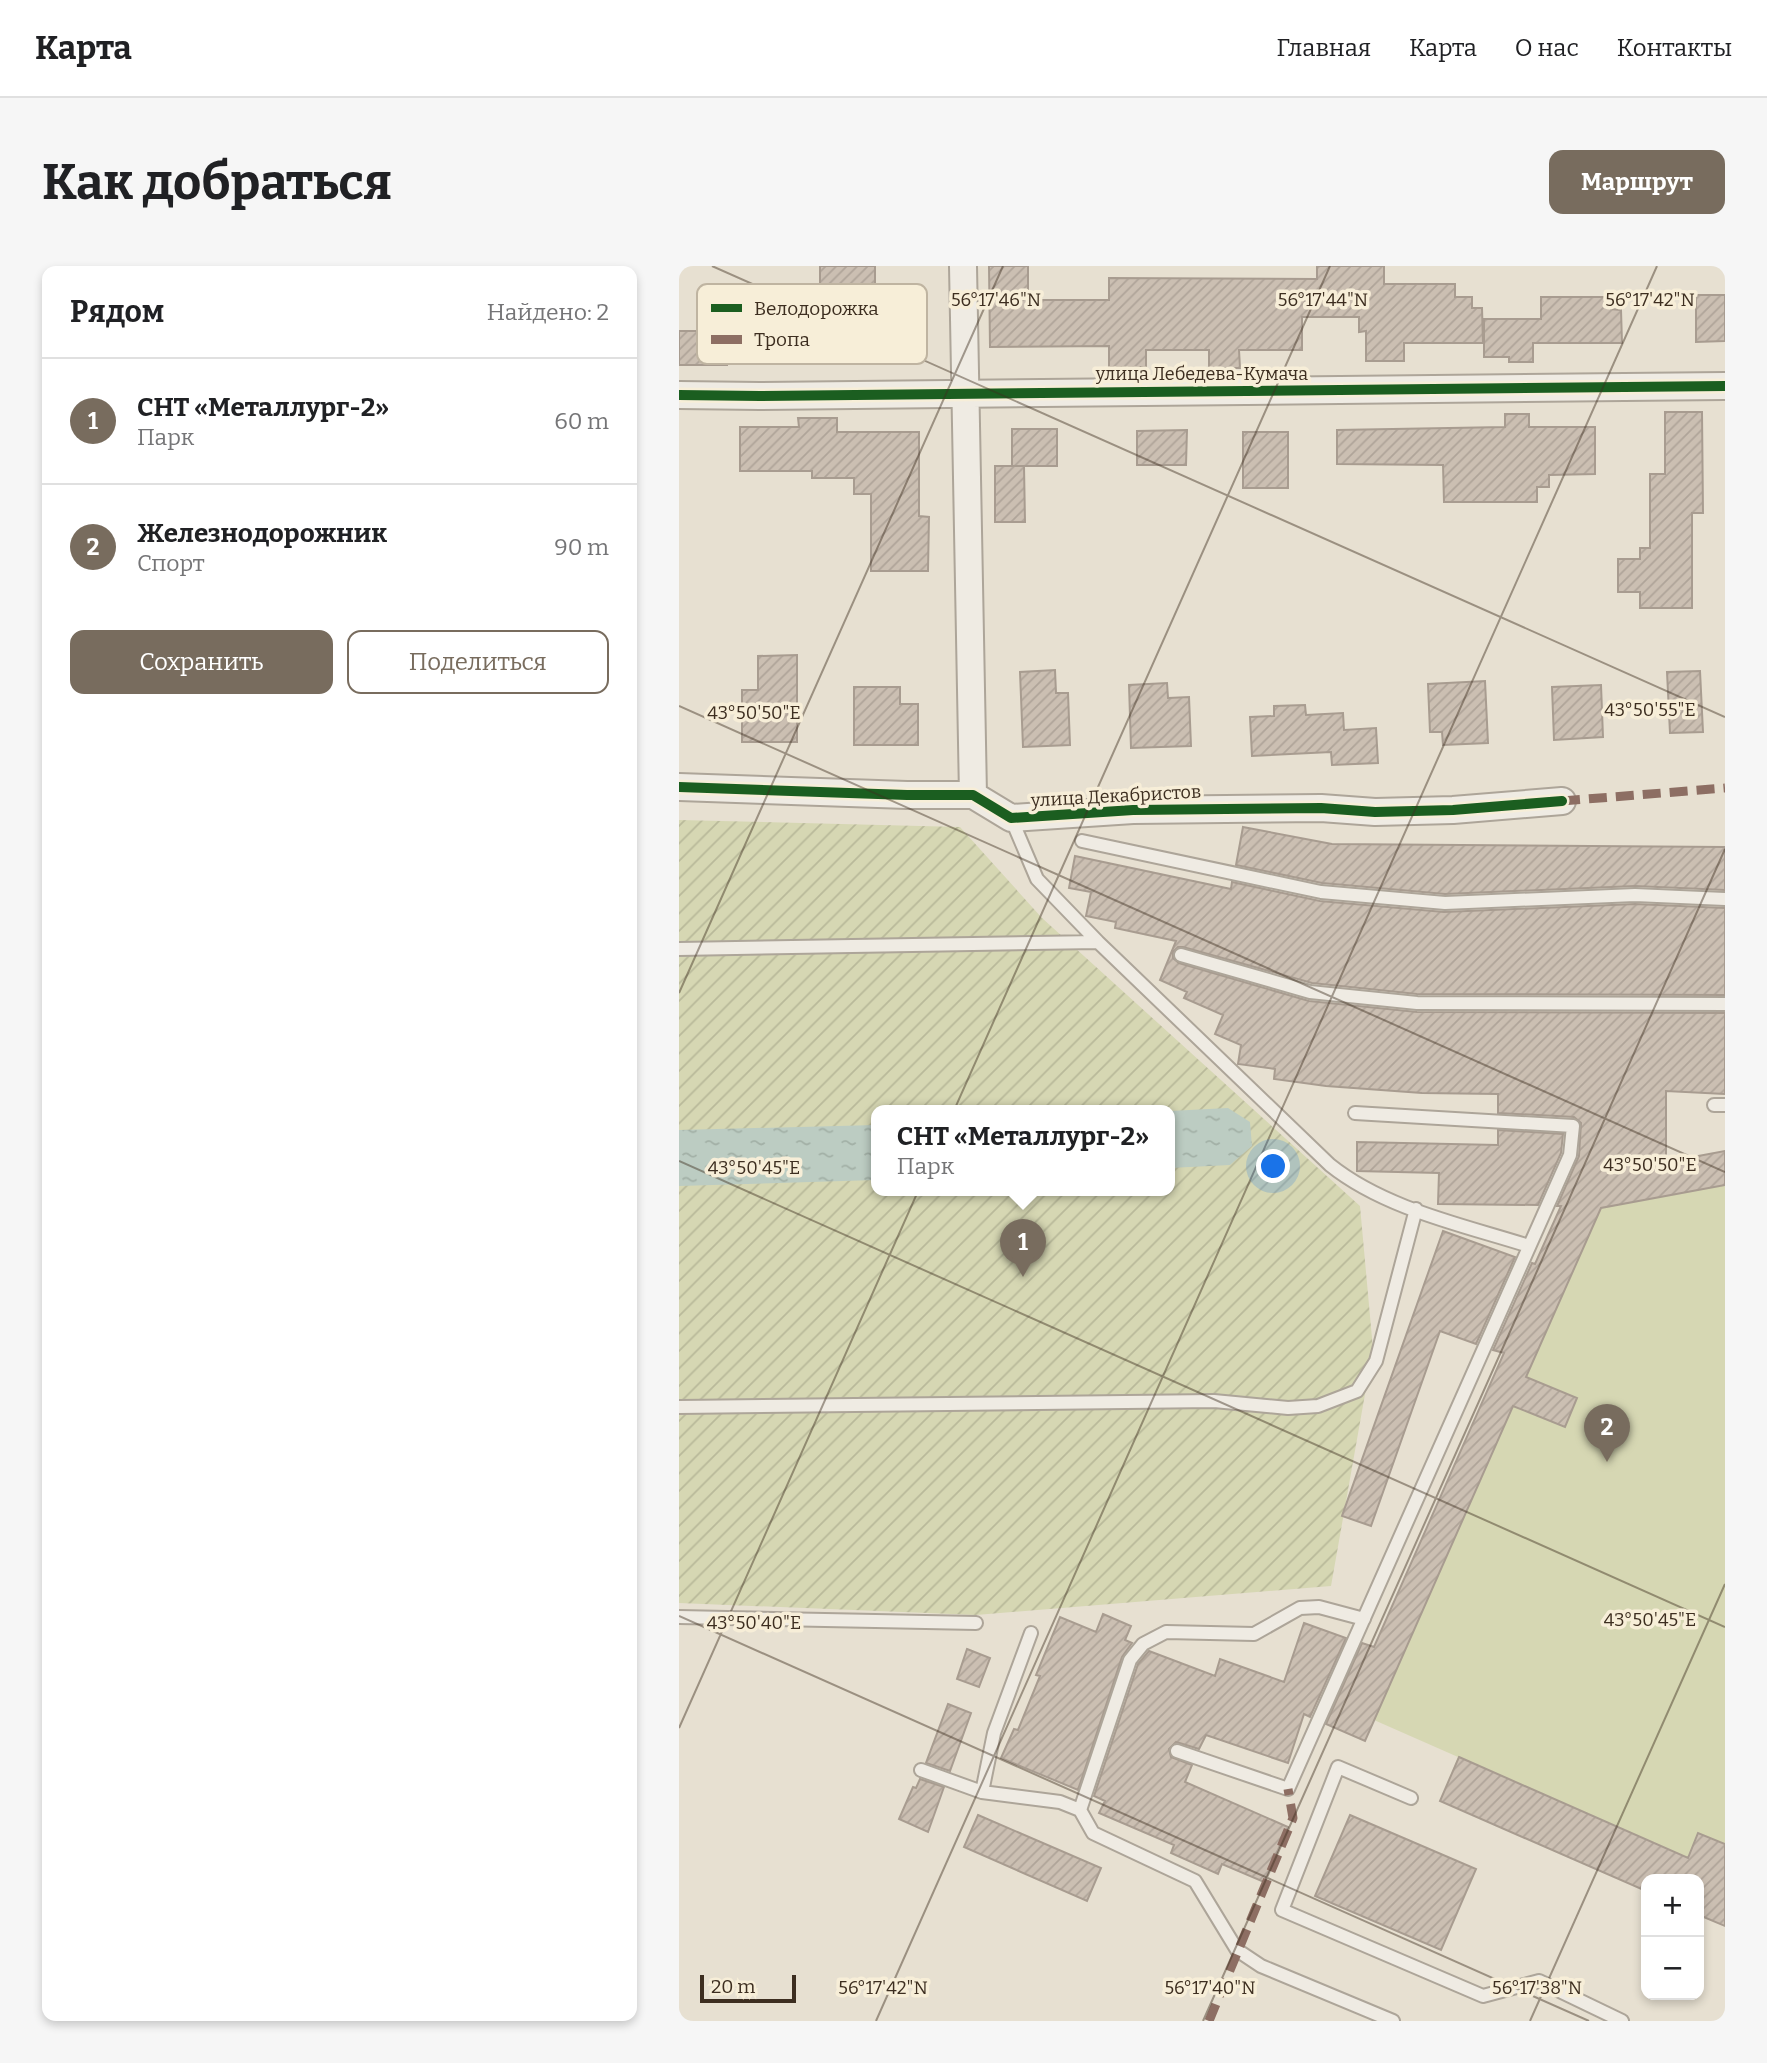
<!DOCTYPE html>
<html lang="ru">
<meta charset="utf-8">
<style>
body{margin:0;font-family:Bitter,serif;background:#f6f6f6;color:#202124}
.controls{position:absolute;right:21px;bottom:21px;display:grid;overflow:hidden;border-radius:14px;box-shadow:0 4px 10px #0003}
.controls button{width:63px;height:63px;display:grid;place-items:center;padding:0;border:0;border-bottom:2px solid #e0e0e0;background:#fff;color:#202124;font:35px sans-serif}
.scale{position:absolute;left:21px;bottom:18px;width:96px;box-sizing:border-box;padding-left:7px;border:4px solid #3d2e20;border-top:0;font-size:19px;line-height:24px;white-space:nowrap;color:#3d2e20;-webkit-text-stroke:5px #f7eed8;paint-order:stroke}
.you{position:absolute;left:595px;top:901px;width:24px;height:24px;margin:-18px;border:5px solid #fff;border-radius:50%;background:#1a73e8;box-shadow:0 0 0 10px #1a73e833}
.badge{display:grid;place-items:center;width:46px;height:46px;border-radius:50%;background:#786c5e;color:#fff;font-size:23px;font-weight:700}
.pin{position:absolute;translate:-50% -58px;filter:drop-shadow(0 2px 4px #0008)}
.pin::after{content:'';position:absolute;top:37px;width:24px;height:21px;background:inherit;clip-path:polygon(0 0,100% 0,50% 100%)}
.popup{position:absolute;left:192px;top:839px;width:304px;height:91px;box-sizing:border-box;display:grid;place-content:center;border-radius:14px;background:#fff;filter:drop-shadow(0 2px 5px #0005);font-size:23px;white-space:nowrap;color:#757577}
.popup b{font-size:26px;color:#202124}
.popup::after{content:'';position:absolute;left:50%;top:100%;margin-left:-14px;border:14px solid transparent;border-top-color:#fff}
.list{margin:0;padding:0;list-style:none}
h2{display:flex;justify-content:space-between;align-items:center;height:91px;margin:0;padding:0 28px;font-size:30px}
h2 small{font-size:23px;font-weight:400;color:#757577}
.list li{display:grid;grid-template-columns:46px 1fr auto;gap:21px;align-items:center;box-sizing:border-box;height:126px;padding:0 28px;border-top:2px solid #e0e0e0}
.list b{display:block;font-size:26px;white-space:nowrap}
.list p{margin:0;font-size:23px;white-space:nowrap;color:#757577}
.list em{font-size:23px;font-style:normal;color:#757577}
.actions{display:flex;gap:14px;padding:21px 28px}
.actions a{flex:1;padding:16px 0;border:2px solid #786c5e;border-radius:14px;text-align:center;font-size:24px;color:#786c5e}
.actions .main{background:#786c5e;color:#fff}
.map{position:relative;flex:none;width:1046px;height:1755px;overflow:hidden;border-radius:14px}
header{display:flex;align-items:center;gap:42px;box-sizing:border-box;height:98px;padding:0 35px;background:#fff;border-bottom:2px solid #e0e0e0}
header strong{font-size:33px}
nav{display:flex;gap:38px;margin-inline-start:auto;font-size:24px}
.intro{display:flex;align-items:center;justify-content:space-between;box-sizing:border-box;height:168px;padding:0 42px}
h1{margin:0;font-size:49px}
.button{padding:18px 32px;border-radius:14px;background:#786c5e;color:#fff;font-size:24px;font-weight:700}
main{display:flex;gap:42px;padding:0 42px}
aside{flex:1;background:#fff;border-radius:14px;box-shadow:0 4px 10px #0003}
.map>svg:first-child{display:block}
.garden{fill:url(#garden-furrows);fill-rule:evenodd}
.pitch{fill:#d6d7b3}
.water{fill:url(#water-ripples)}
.building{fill:url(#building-hatch);stroke:#a89c90;stroke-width:2}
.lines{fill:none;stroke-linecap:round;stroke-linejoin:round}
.lane-casing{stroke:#ada599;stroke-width:16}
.street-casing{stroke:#ada599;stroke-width:30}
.lane{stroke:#efebe3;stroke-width:12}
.street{stroke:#efebe3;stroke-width:26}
.quiet{stroke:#8d6e63;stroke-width:9;stroke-dasharray:18 9;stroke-linecap:butt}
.cycleway-casing{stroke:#f7eed8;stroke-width:15}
.cycleway{stroke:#1b5e20;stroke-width:10}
.ticks{fill:none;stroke:#3d2e20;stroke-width:2;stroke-opacity:0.45}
.labels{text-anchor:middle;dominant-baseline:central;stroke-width:7;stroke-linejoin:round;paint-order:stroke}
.street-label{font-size:18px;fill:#3d2e20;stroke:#f7eed8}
.key{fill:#f7eed8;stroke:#bfb4a1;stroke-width:2}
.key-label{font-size:19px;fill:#3d2e20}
.ticks-label{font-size:18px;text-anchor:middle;fill:#3d2e20;stroke:#f7eed8;stroke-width:7;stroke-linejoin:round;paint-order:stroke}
</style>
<header>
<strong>Карта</strong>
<nav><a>Главная</a><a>Карта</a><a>О нас</a><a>Контакты</a></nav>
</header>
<div class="intro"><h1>Как добраться</h1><a class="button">Маршрут</a></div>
<main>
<aside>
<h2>Рядом<small>Найдено: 2</small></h2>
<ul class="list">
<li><span class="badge">1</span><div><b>СНТ «Металлург-2»</b><p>Парк</p></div><em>60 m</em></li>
<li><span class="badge">2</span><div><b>Железнодорожник</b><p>Спорт</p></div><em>90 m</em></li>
</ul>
<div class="actions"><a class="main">Сохранить</a><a>Поделиться</a></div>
</aside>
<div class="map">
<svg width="1046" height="1755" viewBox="0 0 1046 1755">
<defs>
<pattern id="garden-furrows" width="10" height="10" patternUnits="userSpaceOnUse" patternTransform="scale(1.75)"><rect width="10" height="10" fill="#d6d7b3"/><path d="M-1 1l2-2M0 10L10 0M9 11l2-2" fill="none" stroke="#b9b99a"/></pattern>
<pattern id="water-ripples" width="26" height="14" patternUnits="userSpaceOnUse" patternTransform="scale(1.75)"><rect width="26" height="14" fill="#bcccc2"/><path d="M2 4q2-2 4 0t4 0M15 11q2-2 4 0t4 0" fill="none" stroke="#a2b0a6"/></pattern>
<pattern id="building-hatch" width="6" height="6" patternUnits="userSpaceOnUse" patternTransform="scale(1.75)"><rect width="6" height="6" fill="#cbbfb2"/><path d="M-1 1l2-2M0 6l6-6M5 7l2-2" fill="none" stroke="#afa499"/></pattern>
</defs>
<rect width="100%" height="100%" fill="#e7e0d1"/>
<!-- garden -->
<path class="garden" d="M 0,554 L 281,561 L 363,652 L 681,940 L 694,1083 L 652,1320 L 297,1349 L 0,1337 ZM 197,845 L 491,845 L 491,925 L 197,925 Z"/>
<!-- pitch -->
<path class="pitch" d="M 938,905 L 945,938 L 1046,919 L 1046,1660 L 1020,1649 L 1020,1613 L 967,1613 L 967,1625 L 761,1535 L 779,1491 L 695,1454 Z"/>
<!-- water -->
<path class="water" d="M 549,842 L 571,856 L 573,880 L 551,899 L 491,902 L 491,845 Z
M 197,859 L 197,914 L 0,920 L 0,864 Z"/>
<!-- building -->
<path class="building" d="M 141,0 L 196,0 L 196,46 L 237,46 L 237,79 L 190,79 L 190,54 L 120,55 L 120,80 L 48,80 L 48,99 L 0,99 L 0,65 L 48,65 L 48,25 L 141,25 Z
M 310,0 L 349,0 L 349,34 L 430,34 L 430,12 L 638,13 L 638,0 L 705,0 L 705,18 L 776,18 L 776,31 L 793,31 L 793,42 L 803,42 L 804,77 L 725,77 L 725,95 L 687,95 L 687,65 L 680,66 L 680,51 L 623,51 L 623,84 L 560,84 L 561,102 L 530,102 L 530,84 L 467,84 L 467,101 L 430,101 L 430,80 L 311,81 Z
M 1017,29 L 1046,29 L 1046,75 L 1017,76 Z
M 862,31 L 931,31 L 932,43 L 942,44 L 943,77 L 854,77 L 854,96 L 830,96 L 830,91 L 805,91 L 805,53 L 862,53 Z
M 986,146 L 1023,146 L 1024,247 L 1013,247 L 1013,342 L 961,342 L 961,326 L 939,326 L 939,293 L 961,293 L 961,282 L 971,282 L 971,208 L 986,208 Z
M 826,148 L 850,148 L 850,161 L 916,161 L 916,208 L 870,209 L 870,221 L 858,221 L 858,236 L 765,236 L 764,199 L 658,198 L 658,164 L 826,161 Z
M 119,152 L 158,152 L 158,166 L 240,166 L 240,250 L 250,251 L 249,305 L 192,305 L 192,228 L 175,228 L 175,212 L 133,212 L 133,205 L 61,205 L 61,161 L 120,161 Z
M 333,163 L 378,163 L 378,200 L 333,200 Z
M 508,164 L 507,199 L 458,199 L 458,165 Z
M 564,166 L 609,166 L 609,222 L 564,222 Z
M 316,200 L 345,200 L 346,256 L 316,256 Z
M 118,389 L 118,476 L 63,476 L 63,424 L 79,424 L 79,390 Z
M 376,404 L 377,427 L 389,427 L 391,479 L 344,481 L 341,406 Z
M 1021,405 L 1024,466 L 991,467 L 988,406 Z
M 806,415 L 809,477 L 764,479 L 763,466 L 751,466 L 749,418 Z
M 488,417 L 489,432 L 510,431 L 512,480 L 452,482 L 450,419 Z
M 922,419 L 924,471 L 875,474 L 873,421 Z
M 175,421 L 221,421 L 221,438 L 239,438 L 239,479 L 175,479 Z
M 626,439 L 627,449 L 664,447 L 665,464 L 697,462 L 699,497 L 653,499 L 652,486 L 573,490 L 571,451 L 595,450 L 595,440 Z
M 564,561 L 653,578 L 1046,581 L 1046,624 L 956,620 L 766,628 L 643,617 L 557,599 Z
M 396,590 L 552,623 L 553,616 L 641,635 L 765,646 L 956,638 L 1046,642 L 1046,729 L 738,728 L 633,717 L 504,681 L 499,681 L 494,686 L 494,692 L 500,697 L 630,735 L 738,746 L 1046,747 L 1046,828 L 987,825 L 987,896 L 1046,885 L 1046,919 L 922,942 L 847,1111 L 898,1132 L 886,1161 L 834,1140 L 686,1475 L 647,1458 L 683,1377 L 695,1381 L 825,1087 L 814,1084 L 853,997 L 856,998 L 882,940 L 878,940 L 900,890 L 902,857 L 895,851 L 819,847 L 819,828 L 743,827 L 647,820 L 595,813 L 596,803 L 559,798 L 562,779 L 536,768 L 544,749 L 505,732 L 508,726 L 481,714 L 497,675 L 436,662 L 437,656 L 407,650 L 412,626 L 390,622 Z
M 819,864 L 884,868 L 882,887 L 859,939 L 759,938 L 760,907 L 678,905 L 678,876 L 819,879 Z
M 764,965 L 836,991 L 797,1078 L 761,1065 L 692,1260 L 663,1250 Z
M 424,1348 L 452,1360 L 446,1374 L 453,1377 L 443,1391 L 399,1524 L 322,1492 L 335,1463 L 339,1464 L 361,1410 L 357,1409 L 381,1351 L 417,1366 Z
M 625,1357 L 667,1372 L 631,1451 L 625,1448 L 609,1497 L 527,1469 L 520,1483 L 497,1476 L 490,1483 L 492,1491 L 513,1499 L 506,1516 L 609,1561 L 585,1616 L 543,1598 L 539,1608 L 492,1587 L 495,1579 L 420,1547 L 426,1535 L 415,1530 L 459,1398 L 470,1385 L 536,1410 L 541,1393 L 605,1416 Z
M 288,1383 L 311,1392 L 300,1421 L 278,1413 Z
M 269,1438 L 292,1447 L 271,1505 L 247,1497 Z
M 780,1491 L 1009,1592 L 1019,1567 L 1046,1578 L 1046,1660 L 1020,1649 L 1020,1613 L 967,1613 L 967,1625 L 761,1535 Z
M 241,1513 L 265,1521 L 249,1566 L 220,1553 L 234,1521 L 237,1522 Z
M 299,1549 L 422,1602 L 408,1635 L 285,1581 Z
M 671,1549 L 797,1603 L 762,1684 L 636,1630 Z"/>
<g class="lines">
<!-- lane casing -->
<g class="lane-casing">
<path id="lane" d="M 332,552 L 358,613 L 419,676 L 651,899 C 706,943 784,959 850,980
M 403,575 L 642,626 L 766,637 L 956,629 L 1046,633
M 0,683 L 419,676
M 502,689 L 631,726 L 738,737 L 1046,738
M 1035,839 L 1046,839
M 0,1141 L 535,1135 L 609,1142 L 639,1140 L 678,1125 L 697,1095 L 737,943
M 0,1351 L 297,1357
M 498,1485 L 609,1523 L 891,889 L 894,860 L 676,847
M 242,1504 L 303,1526 L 381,1536 L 401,1544 L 414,1567 L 516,1615 L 558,1684 L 582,1700 L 714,1755
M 303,1526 L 315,1467 L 352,1367
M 732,1532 L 659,1501 L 603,1644 L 804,1730 L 860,1715 L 943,1755
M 401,1544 L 451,1394 L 464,1378 L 487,1366 L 575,1368 L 621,1342 L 640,1341 L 685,1353"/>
</g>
<!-- street casing -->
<g class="street-casing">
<path id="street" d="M 284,0 L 294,529
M 0,129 L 81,130 L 1046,120
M 0,521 L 228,529 L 294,529 L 332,552 L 454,544 L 642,542 L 696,546 L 774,544 L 883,535"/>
</g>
<!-- lane -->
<use href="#lane" class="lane"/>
<!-- street -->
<use href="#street" class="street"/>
<!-- quiet -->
<path class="quiet" d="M 883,535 L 1046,522
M 530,1755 L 614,1552 L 609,1523"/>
<!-- cycleway casing -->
<g class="cycleway-casing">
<path id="cycleway" d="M 0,129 L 81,130 L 1046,120
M 0,521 L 228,529 L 294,529 L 332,552 L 454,544 L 642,542 L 696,546 L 774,544 L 883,535"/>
</g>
<!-- cycleway -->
<use href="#cycleway" class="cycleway"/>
</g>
<!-- ticks -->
<path class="ticks" d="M 33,0 L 1046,451M 0,440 L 1046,906M 0,727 L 324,0M 0,895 L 1046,1361M 0,1350 L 910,1755M 0,1462 L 651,0M 197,1755 L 978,0M 524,1755 L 1046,583M 851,1755 L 1046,1318"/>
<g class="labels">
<!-- street labels -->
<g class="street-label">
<text x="523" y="108">улица Лебедева-Кумача</text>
<text transform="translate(437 530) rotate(-3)">улица Декабристов</text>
</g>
</g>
<!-- legend -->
<rect x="18" y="18" width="230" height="80" rx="10" class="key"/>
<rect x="32" y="38" width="31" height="8" fill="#1b5e20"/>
<rect x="32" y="69" width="31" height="9" fill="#8d6e63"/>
<g class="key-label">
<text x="75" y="49">Велодорожка</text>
<text x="75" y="80">Тропа</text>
</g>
<g class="ticks-label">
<text x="317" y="40">56°17'46"N</text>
<text x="644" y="40">56°17'44"N</text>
<text x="971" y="40">56°17'42"N</text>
<text x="971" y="450">43°50'55"E</text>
<text x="75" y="453">43°50'50"E</text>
<text x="971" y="905">43°50'50"E</text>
<text x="75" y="908">43°50'45"E</text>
<text x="971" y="1360">43°50'45"E</text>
<text x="75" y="1363">43°50'40"E</text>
<text x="204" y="1728">56°17'42"N</text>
<text x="531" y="1728">56°17'40"N</text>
<text x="858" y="1728">56°17'38"N</text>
</g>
</svg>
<div class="controls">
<button>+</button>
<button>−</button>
</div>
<div class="scale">20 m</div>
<div class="you"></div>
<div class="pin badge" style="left:344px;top:1011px">1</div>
<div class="popup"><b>СНТ «Металлург-2»</b>Парк</div>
<div class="pin badge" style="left:928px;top:1196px">2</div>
</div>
</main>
